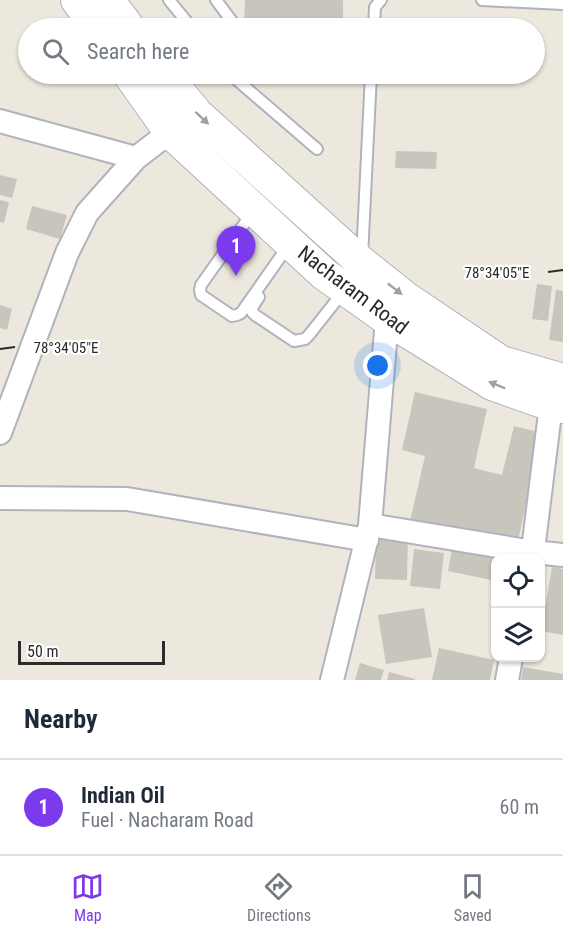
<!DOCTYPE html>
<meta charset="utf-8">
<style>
body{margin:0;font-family:"Roboto Condensed",sans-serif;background:#f6f6f7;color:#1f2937}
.controls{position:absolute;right:18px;bottom:18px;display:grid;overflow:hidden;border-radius:12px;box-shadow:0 2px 4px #0004}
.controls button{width:54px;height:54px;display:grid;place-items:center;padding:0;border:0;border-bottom:2px solid #e0e1e3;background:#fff;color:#1f2937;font:30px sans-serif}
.scale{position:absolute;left:18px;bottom:15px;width:147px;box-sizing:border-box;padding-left:6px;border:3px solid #2b2b2b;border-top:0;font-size:16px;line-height:21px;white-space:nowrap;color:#2b2b2b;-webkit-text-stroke:4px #fff;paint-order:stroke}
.you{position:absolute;left:378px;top:366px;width:21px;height:21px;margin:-15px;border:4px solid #fff;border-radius:50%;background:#1a73e8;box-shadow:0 0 0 9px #1a73e833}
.badge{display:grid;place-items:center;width:39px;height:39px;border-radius:50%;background:#7c3aed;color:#fff;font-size:20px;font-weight:700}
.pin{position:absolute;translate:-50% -50px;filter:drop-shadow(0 2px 3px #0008)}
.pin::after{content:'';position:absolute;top:32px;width:21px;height:18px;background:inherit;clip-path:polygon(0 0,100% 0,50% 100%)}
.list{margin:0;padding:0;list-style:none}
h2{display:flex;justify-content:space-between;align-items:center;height:78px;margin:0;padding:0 24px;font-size:26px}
h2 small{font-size:20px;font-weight:400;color:#747a83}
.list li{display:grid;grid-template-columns:39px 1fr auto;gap:18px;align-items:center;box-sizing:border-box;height:96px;padding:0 24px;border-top:2px solid #e0e1e3}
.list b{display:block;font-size:22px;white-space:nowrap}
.list p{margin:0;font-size:20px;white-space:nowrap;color:#747a83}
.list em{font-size:20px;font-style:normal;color:#747a83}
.icon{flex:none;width:33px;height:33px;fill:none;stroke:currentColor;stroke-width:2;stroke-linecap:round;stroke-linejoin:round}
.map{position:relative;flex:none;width:563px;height:680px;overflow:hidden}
.search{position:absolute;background:#fff;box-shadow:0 2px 4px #0004;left:18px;right:18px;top:18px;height:66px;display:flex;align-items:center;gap:15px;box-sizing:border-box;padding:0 21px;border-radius:33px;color:#747a83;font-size:22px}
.sheet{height:174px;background:#fff}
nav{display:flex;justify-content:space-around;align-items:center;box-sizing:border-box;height:84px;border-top:2px solid #e0e1e3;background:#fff;font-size:16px;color:#747a83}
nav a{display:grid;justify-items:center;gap:3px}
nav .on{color:#7c3aed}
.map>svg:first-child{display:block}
.building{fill:#c8c5bd}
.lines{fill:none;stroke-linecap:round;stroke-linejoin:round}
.service-casing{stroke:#b1b2be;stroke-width:14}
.minor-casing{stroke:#b1b2be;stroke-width:26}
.secondary-casing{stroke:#b1b2be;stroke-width:34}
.service{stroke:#fff;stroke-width:10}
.minor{stroke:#fff;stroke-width:22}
.secondary{stroke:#fff;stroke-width:32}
.oneway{fill:#a0a0a0}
.ticks{fill:none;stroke:#2b2b2b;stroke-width:2}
.labels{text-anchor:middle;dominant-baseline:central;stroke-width:4.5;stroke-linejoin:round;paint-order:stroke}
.street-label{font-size:21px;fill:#2b2b2b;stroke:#fff}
.ticks-label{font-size:15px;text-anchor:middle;fill:#2b2b2b;stroke:#fff;stroke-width:4.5;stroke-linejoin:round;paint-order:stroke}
</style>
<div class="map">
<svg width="563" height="680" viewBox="0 0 563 680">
<rect width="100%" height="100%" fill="#ede8de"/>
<!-- building -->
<path class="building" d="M 245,0 L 343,0 L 343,28 L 244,28 Z
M 396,151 L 437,152 L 436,169 L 395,168 Z
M 0,175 L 17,179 L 12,198 L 0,195 Z
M 0,200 L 9,202 L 4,223 L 0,222 Z
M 32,206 L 67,215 L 60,239 L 26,229 Z
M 537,284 L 552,286 L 548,321 L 532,319 Z
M 556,290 L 563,291 L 563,342 L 549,340 Z
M 0,305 L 12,309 L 7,330 L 0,328 Z
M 415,392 L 487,409 L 474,468 L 502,475 L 514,426 L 542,433 L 517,545 L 410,521 L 425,456 L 402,450 Z
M 376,536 L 408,537 L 407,580 L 375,579 Z
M 414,549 L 444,553 L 440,589 L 410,586 Z
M 452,549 L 496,558 L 496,581 L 448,571 Z
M 552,567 L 563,569 L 563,635 L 541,631 Z
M 424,608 L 432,657 L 386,664 L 378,615 Z
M 439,648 L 494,660 L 490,680 L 432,680 Z
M 360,663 L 384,670 L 381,680 L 355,680 Z
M 523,667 L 563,674 L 563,680 L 521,680 Z
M 389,672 L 415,679 L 415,680 L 387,680 Z"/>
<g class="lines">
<!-- service casing -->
<g class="service-casing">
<path id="service" d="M 169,0 L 192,28
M 216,0 L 237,28
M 482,0 L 563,4
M 374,28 L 375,7 L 381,0
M 230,74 L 317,149
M 252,213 L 201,285 L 200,290 L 201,295 L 232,316 L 237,315 L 241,313 L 288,246
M 362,257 L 371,74
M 259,297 L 253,306 L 252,312 L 255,315 L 294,341 L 305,339 L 309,335 L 343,292"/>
</g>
<!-- minor casing -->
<g class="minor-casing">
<path id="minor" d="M 0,121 L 136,158
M 0,433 L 67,253 L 87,213 L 136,158 L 170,132
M 0,498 L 127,499 L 367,540
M 370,525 L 533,552 L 563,555
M 532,558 L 551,405
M 332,680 L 370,525 L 387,319
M 507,680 L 511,658"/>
</g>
<!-- secondary casing -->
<g class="secondary-casing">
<path id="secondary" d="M 77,0 L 97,28
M 108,0 L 129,28
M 129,74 L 170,132 L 324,274 L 387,319 L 492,384 L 551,405 L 563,407
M 164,74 L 197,114 L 362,263 L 406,298 L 501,362 L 563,380"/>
</g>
<!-- service -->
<use href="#service" class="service"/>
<!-- minor -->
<use href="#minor" class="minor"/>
<!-- secondary -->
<use href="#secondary" class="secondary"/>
</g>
<!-- one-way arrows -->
<defs><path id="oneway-solid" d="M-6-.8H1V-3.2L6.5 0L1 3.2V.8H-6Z" transform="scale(1.5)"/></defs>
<g class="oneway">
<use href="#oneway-solid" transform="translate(202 118) rotate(43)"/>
<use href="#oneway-solid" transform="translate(395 289) rotate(38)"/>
<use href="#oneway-solid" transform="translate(497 385) rotate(-157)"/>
</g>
<!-- ticks -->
<path class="ticks" d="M 548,272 L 563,270M 0,349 L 15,347"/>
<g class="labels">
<!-- street labels -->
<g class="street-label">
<text transform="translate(353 290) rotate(37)">Nacharam Road</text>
</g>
</g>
<g class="ticks-label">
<text x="497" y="278">78°34'05"E</text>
<text x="66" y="353">78°34'05"E</text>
</g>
</svg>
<div class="controls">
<button><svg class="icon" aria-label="locate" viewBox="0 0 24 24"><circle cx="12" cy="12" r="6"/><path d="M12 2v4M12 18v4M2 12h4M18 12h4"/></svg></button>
<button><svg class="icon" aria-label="layers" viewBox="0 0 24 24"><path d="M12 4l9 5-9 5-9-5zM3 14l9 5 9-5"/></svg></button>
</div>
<div class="scale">50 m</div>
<div class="you"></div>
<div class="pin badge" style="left:236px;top:276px">1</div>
<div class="search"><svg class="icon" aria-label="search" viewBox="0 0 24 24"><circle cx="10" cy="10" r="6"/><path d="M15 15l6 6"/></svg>Search here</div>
</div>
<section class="sheet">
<h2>Nearby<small></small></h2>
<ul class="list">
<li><span class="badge">1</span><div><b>Indian Oil</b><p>Fuel · Nacharam Road</p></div><em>60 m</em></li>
</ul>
</section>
<nav>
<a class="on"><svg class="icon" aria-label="map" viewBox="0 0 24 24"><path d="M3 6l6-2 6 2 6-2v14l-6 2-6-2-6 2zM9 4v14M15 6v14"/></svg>Map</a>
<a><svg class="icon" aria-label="directions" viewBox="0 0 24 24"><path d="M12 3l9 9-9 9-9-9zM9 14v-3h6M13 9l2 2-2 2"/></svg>Directions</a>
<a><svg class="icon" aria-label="saved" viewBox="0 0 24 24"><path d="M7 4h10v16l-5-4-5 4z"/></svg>Saved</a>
</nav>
